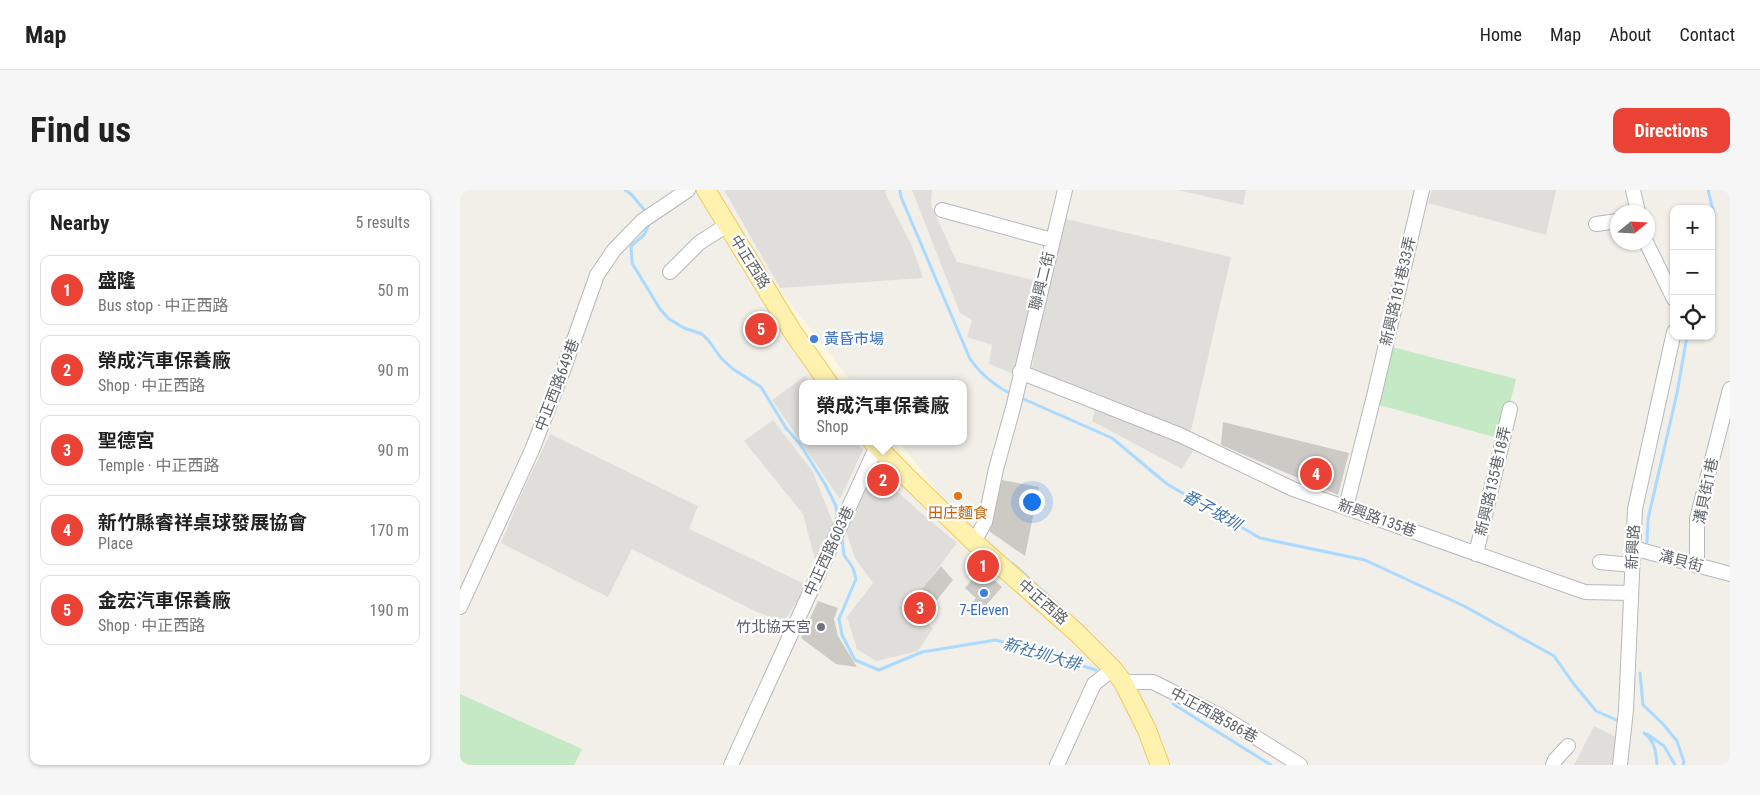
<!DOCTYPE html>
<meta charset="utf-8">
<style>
body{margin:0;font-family:"Roboto Condensed","Noto Sans TC",sans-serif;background:#f6f6f6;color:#222}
.controls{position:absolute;right:15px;top:15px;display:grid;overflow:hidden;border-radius:10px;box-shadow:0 1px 4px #0004}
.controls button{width:45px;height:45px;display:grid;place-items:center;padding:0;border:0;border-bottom:1px solid #e0e0e0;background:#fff;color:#222;font:25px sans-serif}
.compass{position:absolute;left:1150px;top:15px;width:45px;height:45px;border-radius:50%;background:#fff;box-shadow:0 1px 4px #0004;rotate:72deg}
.you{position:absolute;left:571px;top:311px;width:18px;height:18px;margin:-12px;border:4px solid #fff;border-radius:50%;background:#1a73e8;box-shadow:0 0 0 8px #1a73e833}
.badge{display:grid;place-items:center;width:32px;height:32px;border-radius:50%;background:#ea4335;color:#fff;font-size:16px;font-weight:700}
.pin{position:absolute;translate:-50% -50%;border:2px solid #fff;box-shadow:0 1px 5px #0006}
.popup{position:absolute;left:339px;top:190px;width:168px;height:65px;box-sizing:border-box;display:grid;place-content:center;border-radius:10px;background:#fff;filter:drop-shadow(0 1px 4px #0005);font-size:16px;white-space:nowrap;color:#767676}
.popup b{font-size:19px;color:#222}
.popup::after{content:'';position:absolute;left:50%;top:100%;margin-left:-10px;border:10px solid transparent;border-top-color:#fff}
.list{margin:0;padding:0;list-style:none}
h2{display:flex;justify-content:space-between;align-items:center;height:65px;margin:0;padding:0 20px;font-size:21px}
h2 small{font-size:16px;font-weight:400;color:#767676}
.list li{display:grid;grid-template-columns:32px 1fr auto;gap:15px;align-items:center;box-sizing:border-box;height:70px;margin:0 10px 10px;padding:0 10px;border:1px solid #e0e0e0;border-radius:10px}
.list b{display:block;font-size:19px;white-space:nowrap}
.list p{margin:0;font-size:16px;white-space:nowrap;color:#767676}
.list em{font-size:16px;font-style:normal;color:#767676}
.icon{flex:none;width:28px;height:28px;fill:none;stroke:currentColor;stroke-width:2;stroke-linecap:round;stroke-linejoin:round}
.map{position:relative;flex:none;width:1270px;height:575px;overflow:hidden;border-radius:10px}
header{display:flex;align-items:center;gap:30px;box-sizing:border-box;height:70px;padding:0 25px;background:#fff;border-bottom:1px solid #e0e0e0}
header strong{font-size:24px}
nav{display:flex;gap:28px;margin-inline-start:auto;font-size:18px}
.intro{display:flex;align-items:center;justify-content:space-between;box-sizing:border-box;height:120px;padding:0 30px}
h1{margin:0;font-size:35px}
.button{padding:12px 22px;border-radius:10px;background:#ea4335;color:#fff;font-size:18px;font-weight:700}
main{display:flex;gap:30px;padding:0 30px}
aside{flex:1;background:#fff;border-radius:10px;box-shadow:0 1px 4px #0004}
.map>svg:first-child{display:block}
.commercial{fill:#fef7e0}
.industrial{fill:#e0deda}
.green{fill:#c5e8c5}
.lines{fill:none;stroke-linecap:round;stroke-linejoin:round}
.stream{stroke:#aadaff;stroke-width:3}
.building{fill:#cccac5}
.minor-casing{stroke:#b5b8bc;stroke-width:16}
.major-casing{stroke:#f2c960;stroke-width:20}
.minor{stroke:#fff;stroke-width:14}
.major{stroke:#fff2af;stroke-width:18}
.shop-dot{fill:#3f7fe0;stroke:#fff;stroke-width:2}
.food-dot{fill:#e8710a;stroke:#fff;stroke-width:2}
.worship-dot{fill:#6b7280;stroke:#fff;stroke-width:2}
.labels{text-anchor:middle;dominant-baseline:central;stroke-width:4.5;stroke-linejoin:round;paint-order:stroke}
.street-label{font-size:15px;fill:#5f6368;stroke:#fff}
.shop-label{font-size:15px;fill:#366cbe;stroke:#fff;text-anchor:start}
.food-label{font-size:15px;fill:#c56008;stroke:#fff}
.worship-label{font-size:15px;fill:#5b616d;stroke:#fff;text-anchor:end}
.water-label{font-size:16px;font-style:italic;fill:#4174aa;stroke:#fff}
</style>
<header>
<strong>Map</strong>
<nav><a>Home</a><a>Map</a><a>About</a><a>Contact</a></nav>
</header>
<div class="intro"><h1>Find us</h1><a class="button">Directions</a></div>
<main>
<aside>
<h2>Nearby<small>5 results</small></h2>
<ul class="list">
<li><span class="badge">1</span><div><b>盛隆</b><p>Bus stop · 中正西路</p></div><em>50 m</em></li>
<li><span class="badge">2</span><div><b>榮成汽車保養廠</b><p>Shop · 中正西路</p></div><em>90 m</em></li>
<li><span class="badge">3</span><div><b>聖德宮</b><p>Temple · 中正西路</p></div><em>90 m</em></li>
<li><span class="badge">4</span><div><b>新竹縣睿祥桌球發展協會</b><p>Place</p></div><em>170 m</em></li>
<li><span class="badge">5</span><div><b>金宏汽車保養廠</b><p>Shop · 中正西路</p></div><em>190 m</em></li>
</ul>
</aside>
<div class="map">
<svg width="1270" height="575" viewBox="0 0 1270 575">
<rect width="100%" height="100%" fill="#f1efe8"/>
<!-- commercial -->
<path class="commercial" d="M 322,102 L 393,194 L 382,194 L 318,105 Z
M 424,251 L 439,251 L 476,299 L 475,304 Z"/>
<!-- industrial -->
<path class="industrial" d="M 264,0 L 425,0 L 426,5 L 452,56 L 463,88 L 320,98 Z
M 452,0 L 472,0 L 471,15 L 497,72 L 578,91 L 556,185 L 529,174 L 532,155 L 507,147 L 512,130 L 500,123 Z
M 718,0 L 786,0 L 783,15 Z
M 972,0 L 1096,0 L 1086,45 L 968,13 Z
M 606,29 L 771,67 L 731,241 L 572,178 L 578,143 Z
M 345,186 L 351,194 L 343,194 L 343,251 L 396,251 L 403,260 L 380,309 L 312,210 Z
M 635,219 L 735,258 L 722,279 L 632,231 Z
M 313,230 L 353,282 L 375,338 L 355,370 L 343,324 L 284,251 Z
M 90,244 L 238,316 L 229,339 L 347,395 L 324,432 L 297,422 L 172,359 L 148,407 L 41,353 L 61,305 Z
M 413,280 L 460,322 L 497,353 L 446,420 L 473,438 L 458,461 L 416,471 L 397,459 L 387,427 L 413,393 L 395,368 L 385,338 Z
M 1134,536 L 1156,547 L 1153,575 L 1114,575 Z"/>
<!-- green -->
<path class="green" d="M 932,157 L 1056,189 L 1041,249 L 916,214 Z
M 0,504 L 122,559 L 114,575 L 9,575 L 0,571 Z"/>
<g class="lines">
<!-- stream -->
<path class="stream" d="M 165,0 L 171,4 L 187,23
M 440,0 L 441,7 L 510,169 C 522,186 535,196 553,205
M 1248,0 L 1254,24 L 1251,45
M 190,32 L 184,45 L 171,56 L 172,73 L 200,119 L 209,129 L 224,138 L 242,144 L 249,151 L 261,168 L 273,179 L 301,197 L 326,238 L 340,254 L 365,294 L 376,316 L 377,324
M 559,207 L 652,248 L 707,294 L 800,348 L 905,370 L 1004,416 L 1094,466 L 1113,493 L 1136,521 L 1161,532
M 382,349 L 384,365 L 393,378 L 396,389 L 379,429 L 382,445 L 395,470 L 419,480 L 462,462 L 536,450 L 636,480
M 1187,352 L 1188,329 L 1217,203 L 1227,146
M 552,373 L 624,438
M 1180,483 L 1183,515 L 1203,534 L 1217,551 L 1224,572 L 1223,575
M 713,514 L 811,575
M 1184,543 C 1195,551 1196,562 1197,575
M 1187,544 L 1204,556 L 1215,575"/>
</g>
<!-- building -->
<path class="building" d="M 763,232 L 889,263 L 878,305 L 761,255 Z
M 542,290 L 579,297 L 565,366 L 529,341 Z
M 481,376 L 493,390 L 476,411 L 462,399 Z
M 521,379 L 542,397 L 520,422 L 512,413 L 516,408 L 505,398 Z
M 358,411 L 378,418 L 374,429 L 378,446 L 397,477 L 376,474 L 341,448 Z"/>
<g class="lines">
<!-- minor casing -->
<g class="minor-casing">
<path id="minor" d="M 1173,0 L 1178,22
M 482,20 L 592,50
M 1136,34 L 1158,31
M 1186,52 L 1214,109
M 210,82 L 239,53 L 267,35
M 560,182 L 720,245 L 833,299 L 1125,402 L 1170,403
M 886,317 L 915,202 L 962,0
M 514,352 L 525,332 L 536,279 L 553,218 L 605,0
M 1173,358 L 1270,384
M 1016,364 L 1050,219
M 1140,372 L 1172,375
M 1237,376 L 1237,329 L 1270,199
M 0,417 L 72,260 L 104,178 L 137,85 L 154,60 L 182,31 L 228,0
M 663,492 L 693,492 L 766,529 L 840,575
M 271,575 L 417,256
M 597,575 L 634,494 L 653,479
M 1093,575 L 1095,570 L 1108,556
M 1160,575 L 1166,520 L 1175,319 L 1214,142"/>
</g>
<!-- major casing -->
<g class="major-casing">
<path id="major" d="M 246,0 L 332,141 L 369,194
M 412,251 L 448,288 L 514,352 L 617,443 L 653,479 L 663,492 L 687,540 L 700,575"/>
</g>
<!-- minor -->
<use href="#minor" class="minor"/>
<!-- major -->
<use href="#major" class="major"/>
</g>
<!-- markers -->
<g class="shop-dot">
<circle cx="354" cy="149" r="5"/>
<circle cx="524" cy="403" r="5"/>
</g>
<circle class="food-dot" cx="498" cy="306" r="5"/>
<circle class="worship-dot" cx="361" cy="437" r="5"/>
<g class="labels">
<!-- street labels -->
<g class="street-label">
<text transform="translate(290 72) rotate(58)">中正西路</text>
<text transform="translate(582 91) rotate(-76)">聯興二街</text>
<text transform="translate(938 101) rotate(-77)">新興路181巷33弄</text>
<text transform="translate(97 195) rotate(-69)">中正西路649巷</text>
<text transform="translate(1033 291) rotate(-77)">新興路135巷18弄</text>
<text transform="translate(1246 301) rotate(-78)">溝貝街1巷</text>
<text transform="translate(917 328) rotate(20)">新興路135巷</text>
<text transform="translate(1173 357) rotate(-87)">新興路</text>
<text transform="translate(369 361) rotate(-65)">中正西路603巷</text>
<text transform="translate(1221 371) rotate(15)">溝貝街</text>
<text transform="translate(583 412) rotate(41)">中正西路</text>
<text transform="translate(754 525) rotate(29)">中正西路586巷</text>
</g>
<!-- shop labels -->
<g class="shop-label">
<text x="364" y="149">黃昏市場</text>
<text x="524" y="420" text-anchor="middle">7-Eleven</text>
</g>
<!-- food labels -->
<g class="food-label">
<text x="498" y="323">田庄麵食</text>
</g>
<!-- worship labels -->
<g class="worship-label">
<text x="351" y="437">竹北協天宮</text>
</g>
<!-- water labels -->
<g class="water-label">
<text transform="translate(752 320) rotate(30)">番子坡圳</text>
<text transform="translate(582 464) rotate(16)">新社圳大排</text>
</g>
</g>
</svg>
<div class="controls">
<button>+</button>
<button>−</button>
<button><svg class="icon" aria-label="locate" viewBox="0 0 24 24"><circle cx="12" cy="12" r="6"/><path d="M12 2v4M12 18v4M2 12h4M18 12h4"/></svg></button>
</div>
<svg class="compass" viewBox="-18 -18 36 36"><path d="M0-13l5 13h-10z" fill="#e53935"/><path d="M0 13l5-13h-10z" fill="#767676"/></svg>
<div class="you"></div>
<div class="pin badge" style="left:523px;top:376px">1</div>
<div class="pin badge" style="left:423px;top:290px">2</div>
<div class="popup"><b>榮成汽車保養廠</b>Shop</div>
<div class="pin badge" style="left:460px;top:418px">3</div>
<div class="pin badge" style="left:856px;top:284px">4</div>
<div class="pin badge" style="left:301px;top:139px">5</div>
</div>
</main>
